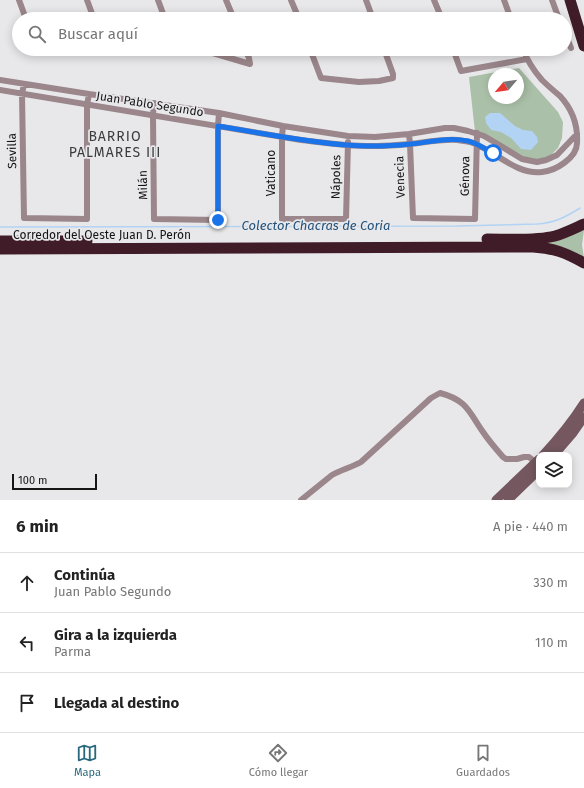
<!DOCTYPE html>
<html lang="es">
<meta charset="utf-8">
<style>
body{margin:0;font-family:"Fira Sans",sans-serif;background:#f6f6f6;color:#222}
.controls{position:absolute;right:12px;bottom:12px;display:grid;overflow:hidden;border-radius:8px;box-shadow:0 2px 10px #0003}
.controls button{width:36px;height:36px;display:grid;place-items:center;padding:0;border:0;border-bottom:1px solid #e0e0e0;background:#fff;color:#222;font:20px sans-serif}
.compass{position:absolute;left:488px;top:68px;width:36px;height:36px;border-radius:50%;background:#fff;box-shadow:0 2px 10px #0003;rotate:241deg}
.scale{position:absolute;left:12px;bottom:10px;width:85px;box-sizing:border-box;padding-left:4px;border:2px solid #151516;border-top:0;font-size:11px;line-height:14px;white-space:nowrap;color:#151516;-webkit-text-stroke:3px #e8e8ea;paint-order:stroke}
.stop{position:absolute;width:12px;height:12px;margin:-9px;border:3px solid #1a73e8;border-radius:50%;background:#fff}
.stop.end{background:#1a73e8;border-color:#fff;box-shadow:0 1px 4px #0008}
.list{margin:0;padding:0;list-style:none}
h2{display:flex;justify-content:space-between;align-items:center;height:52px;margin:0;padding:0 16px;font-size:17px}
h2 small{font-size:13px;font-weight:400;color:#767676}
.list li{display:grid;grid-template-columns:26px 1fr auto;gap:12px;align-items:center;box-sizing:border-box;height:60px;padding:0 16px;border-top:1px solid #e0e0e0}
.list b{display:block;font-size:15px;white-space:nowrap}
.list p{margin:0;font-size:13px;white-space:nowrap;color:#767676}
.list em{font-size:13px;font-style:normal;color:#767676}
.icon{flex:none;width:22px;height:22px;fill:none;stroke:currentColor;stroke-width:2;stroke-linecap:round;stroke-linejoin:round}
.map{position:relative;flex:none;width:584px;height:500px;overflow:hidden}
.search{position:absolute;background:#fff;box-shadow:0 2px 10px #0003;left:12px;right:12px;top:12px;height:44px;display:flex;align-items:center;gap:10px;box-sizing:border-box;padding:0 14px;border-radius:22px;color:#767676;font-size:15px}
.sheet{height:232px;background:#fff}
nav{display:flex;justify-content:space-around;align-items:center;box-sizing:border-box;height:56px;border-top:1px solid #e0e0e0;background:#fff;font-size:11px;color:#767676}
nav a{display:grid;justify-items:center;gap:2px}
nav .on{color:#29697d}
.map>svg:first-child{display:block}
.green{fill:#abc0a8;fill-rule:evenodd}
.water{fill:#b2d3f4}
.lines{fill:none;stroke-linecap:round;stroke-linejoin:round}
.stream{stroke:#b2d3f4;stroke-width:1.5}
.street{stroke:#9a868b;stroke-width:6}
.secondary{stroke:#74575f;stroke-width:9}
.highway{stroke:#401c28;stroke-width:11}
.route{stroke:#1a73e8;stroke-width:5}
.labels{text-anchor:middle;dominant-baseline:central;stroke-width:3.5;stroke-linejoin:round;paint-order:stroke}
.street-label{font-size:12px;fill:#151516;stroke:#e8e8ea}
.water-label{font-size:13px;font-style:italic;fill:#21517c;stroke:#e8e8ea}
.quarter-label{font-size:14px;letter-spacing:1px;fill:#3b3c3d;stroke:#e8e8ea}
</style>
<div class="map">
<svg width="584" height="500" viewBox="0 0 584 500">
<rect width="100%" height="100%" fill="#e8e8ea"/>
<!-- green -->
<path class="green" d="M 519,68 L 558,112 L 563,122 L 562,138 L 558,148 L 550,156 L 539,160 L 524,160 L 475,132 L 469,77 ZM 494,74 L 518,74 L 518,98 L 494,98 Z
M 584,230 L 582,245 L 584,258 L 545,246 L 547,241 Z"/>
<!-- water -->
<path class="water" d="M 490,113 L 500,113 L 515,126 L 523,130 L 532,131 L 537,137 L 538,142 L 531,150 L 521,149 L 511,138 L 501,132 L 491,130 L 486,123 L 485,117 Z"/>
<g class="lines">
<!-- stream -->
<path class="stream" d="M 0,227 L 457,226 L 537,224 C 554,223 566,217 580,208"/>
<!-- street -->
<path class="street" d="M 19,0 L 26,19
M 87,0 L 94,19
M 158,0 L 165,19
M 226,0 L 234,19
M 291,0 L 299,19
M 366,0 L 373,19
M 434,0 L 442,19
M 504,0 L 511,19
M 552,0 L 559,19
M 565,33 L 571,48
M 197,49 L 206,51 L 250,64 L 249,58 L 245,49
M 310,49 L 321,78 L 359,82 L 379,81 L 393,78 L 393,74 L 384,49
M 453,49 L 461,71 L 527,59
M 0,80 L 89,94 L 219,113 L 283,126 L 348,136 L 375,137 L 409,134 L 445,128 L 454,128 L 468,131 L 484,136 L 496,143 L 522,159 L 537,162 L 546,160 L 557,155 L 577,134
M 24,84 L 22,94 L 24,218 L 87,219 L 87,105 L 89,94
M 0,90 L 301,140 C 326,143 351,147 377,146 C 388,146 399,145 410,144 C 427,142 441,139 458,140 C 462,141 466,141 470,142 C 495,150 515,175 542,172 C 555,171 577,158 577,143 C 578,125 573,110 560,96 C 554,91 548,86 542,80 C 534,71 527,60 523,49
M 154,103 L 153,116 L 154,219 L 218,220 L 218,126 L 219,113
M 283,126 L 282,136 L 282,219 L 346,219 L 348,142
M 409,134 L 410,144 L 413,218 L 475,219 L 477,133
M 301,500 L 332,475 C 341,470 352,467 361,462 L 431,398 L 440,393 C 467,400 469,412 483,432 C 489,441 496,449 503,457 L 506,459 L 517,459 L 524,457 L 529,457 L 535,462"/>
<!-- secondary -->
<path class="secondary" d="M 543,455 C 558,439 572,422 584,403
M 554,455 L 573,433 L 584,417
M 496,500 L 539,459
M 508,500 L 539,470"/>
<!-- highway -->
<path class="highway" d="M 570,0 L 584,46
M 487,239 C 507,239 536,241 555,236 C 565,233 575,228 584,224
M 0,241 L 87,241
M 0,249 L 533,247 C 554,248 566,253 584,263"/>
</g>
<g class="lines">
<!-- route -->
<path class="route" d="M 218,220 L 218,126 C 261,133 304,142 347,145 C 368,147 390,146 411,144 C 430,142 449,137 468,141 C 477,143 485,149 493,153"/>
</g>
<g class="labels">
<!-- street labels -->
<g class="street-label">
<text transform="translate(150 104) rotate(9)">Juan Pablo Segundo</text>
<text transform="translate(12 151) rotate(-91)">Sevilla</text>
<text transform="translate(271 173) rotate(-90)">Vaticano</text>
<text transform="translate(465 176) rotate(-89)">Génova</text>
<text transform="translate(336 177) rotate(-89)">Nápoles</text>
<text transform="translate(400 177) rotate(-92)">Venecia</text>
<text transform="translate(143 185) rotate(-91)">Milán</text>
<text x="102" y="235">Corredor del Oeste Juan D. Perón</text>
</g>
<!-- water labels -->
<g class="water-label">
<text x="316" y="225">Colector Chacras de Coria</text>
</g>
<!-- quarter labels -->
<g class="quarter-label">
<text x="115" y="136">BARRIO<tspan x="115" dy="16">PALMARES III</tspan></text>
</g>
</g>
</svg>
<div class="controls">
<button><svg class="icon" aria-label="layers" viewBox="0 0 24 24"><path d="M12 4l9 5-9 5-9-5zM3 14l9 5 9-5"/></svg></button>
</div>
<svg class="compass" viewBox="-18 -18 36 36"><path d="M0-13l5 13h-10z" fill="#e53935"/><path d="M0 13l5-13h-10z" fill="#767676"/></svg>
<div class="scale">100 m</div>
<div class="stop" style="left:493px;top:153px"></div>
<div class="stop end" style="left:218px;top:220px"></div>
<div class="search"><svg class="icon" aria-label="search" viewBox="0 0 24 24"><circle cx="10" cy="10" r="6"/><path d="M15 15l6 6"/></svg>Buscar aquí</div>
</div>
<section class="sheet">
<h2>6 min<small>A pie · 440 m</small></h2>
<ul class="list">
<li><svg class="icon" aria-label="ahead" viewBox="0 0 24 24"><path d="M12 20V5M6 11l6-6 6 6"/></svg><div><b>Continúa</b><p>Juan Pablo Segundo</p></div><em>330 m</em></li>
<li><svg class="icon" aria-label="left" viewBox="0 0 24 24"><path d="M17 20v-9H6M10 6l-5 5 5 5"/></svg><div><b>Gira a la izquierda</b><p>Parma</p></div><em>110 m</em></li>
<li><svg class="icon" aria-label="arrive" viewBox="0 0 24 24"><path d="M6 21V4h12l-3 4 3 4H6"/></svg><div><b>Llegada al destino</b></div></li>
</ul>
</section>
<nav>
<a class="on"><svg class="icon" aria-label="map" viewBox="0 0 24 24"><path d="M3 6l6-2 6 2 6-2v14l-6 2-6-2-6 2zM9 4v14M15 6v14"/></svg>Mapa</a>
<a><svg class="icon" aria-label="directions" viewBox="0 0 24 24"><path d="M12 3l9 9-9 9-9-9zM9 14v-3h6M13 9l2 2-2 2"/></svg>Cómo llegar</a>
<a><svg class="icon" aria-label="saved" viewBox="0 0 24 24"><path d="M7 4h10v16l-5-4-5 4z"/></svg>Guardados</a>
</nav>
